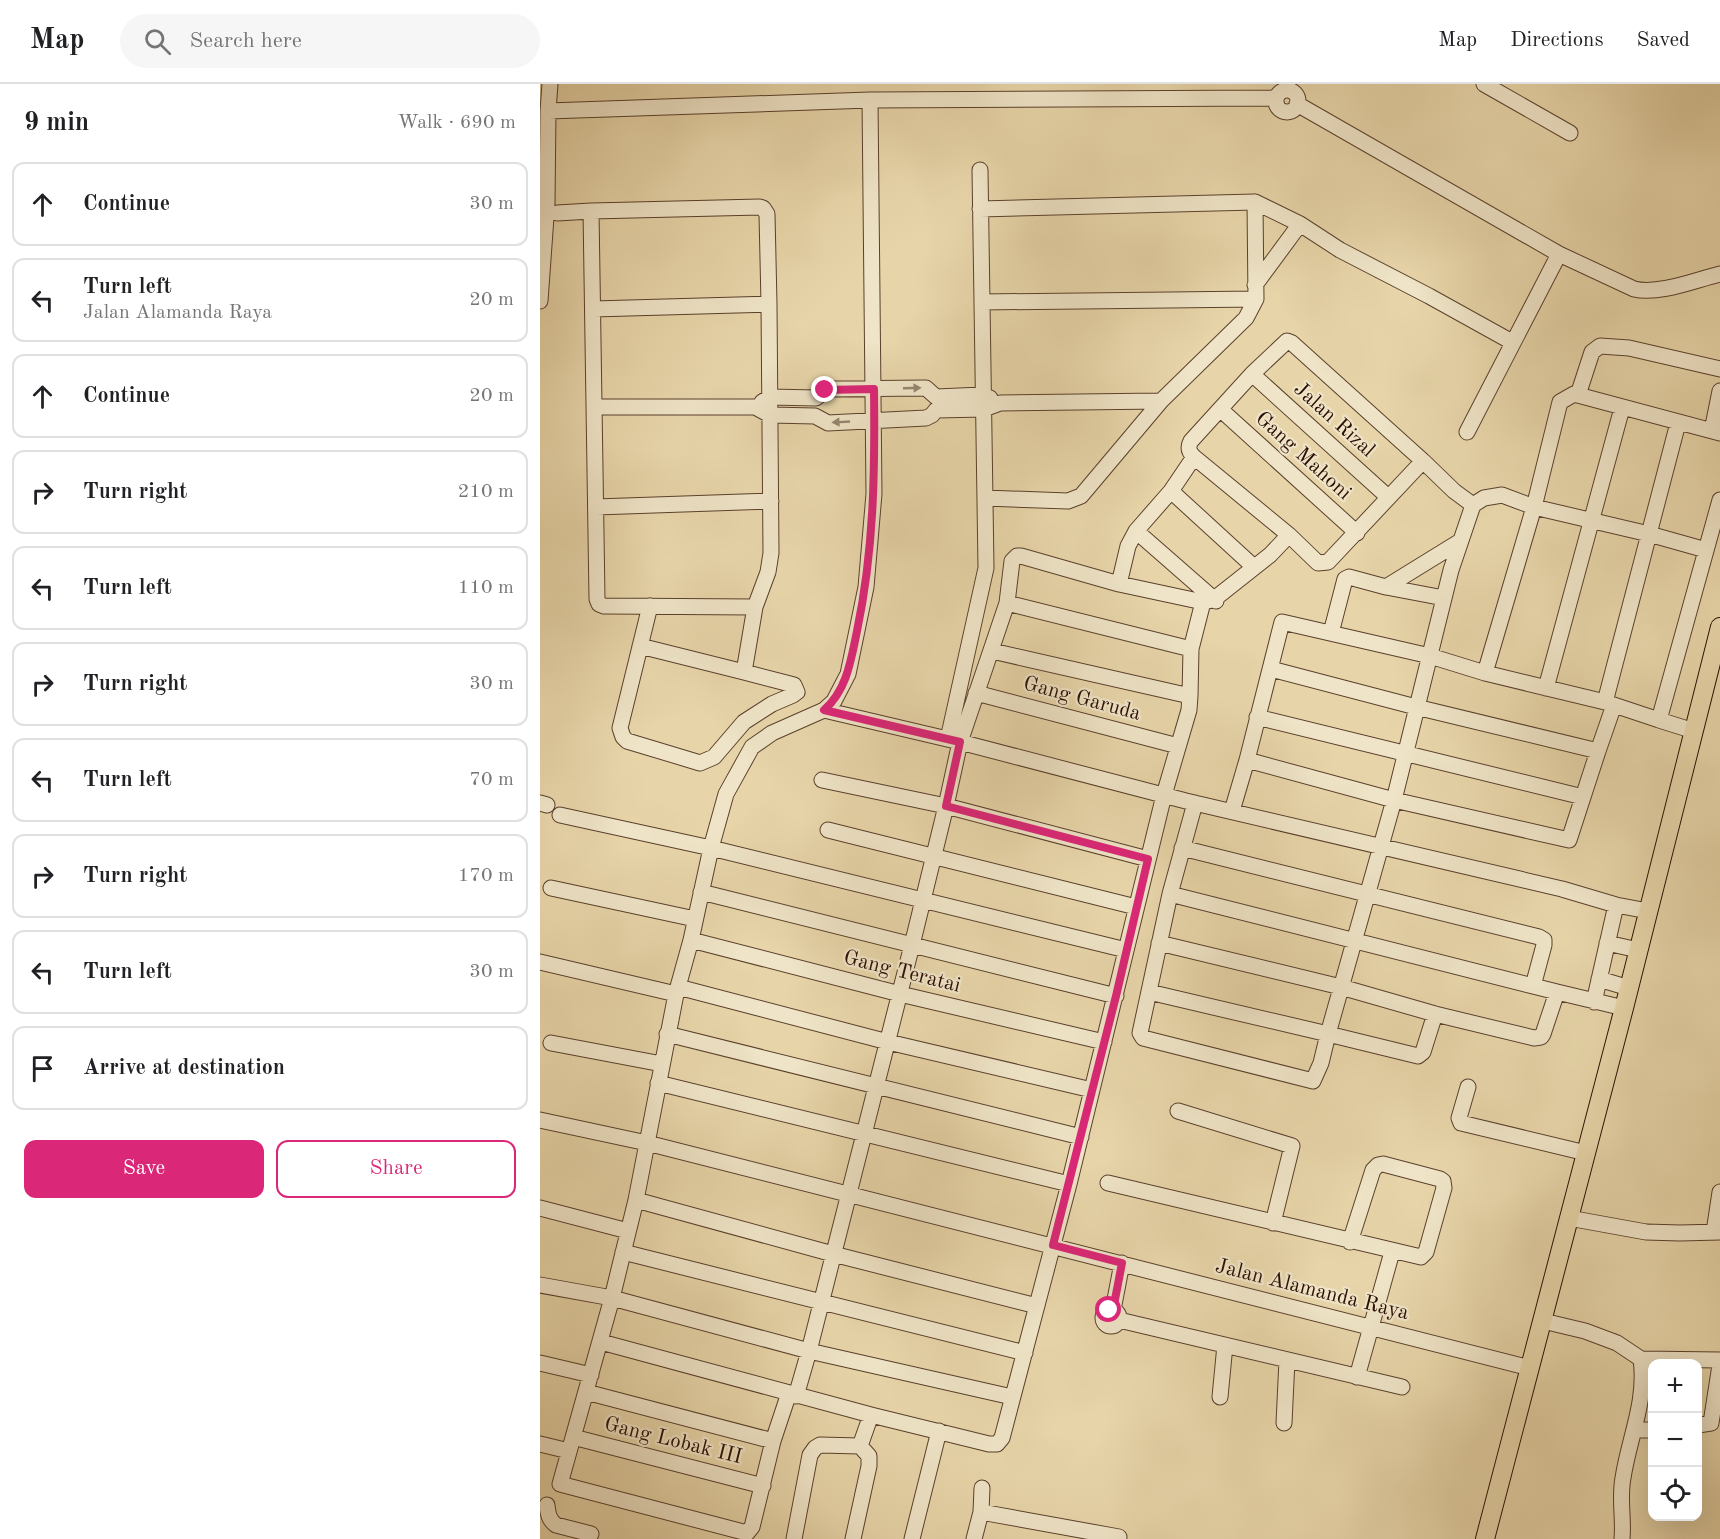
<!DOCTYPE html>
<meta charset="utf-8">
<style>
body{margin:0;font-family:"Old Standard TT",serif;background:#f6f6f6;color:#202124}
.controls{position:absolute;right:18px;bottom:18px;display:grid;overflow:hidden;border-radius:12px;box-shadow:0 6px 24px #0002}
.controls button{width:54px;height:54px;display:grid;place-items:center;padding:0;border:0;border-bottom:2px solid #e0e0e0;background:#fff;color:#202124;font:30px sans-serif}
.stop{position:absolute;width:18px;height:18px;margin:-14px;border:4px solid #db2777;border-radius:50%;background:#fff}
.stop.end{background:#db2777;border-color:#fff;box-shadow:0 2px 6px #0008}
.list{margin:0;padding:0;list-style:none}
h2{display:flex;justify-content:space-between;align-items:center;height:78px;margin:0;padding:0 24px;font-size:26px}
h2 small{font-size:20px;font-weight:400;color:#757577}
.list li{display:grid;grid-template-columns:39px 1fr auto;gap:18px;align-items:center;box-sizing:border-box;height:84px;margin:0 12px 12px;padding:0 12px;border:2px solid #e0e0e0;border-radius:12px}
.list b{display:block;font-size:22px;white-space:nowrap}
.list p{margin:0;font-size:20px;white-space:nowrap;color:#757577}
.list em{font-size:20px;font-style:normal;color:#757577}
.actions{display:flex;gap:12px;padding:18px 24px}
.actions a{flex:1;padding:14px 0;border:2px solid #db2777;border-radius:12px;text-align:center;font-size:21px;color:#db2777}
.actions .main{background:#db2777;color:#fff}
.icon{flex:none;width:33px;height:33px;fill:none;stroke:currentColor;stroke-width:2;stroke-linecap:round;stroke-linejoin:round}
.map{position:relative;flex:none;width:1180px;height:1455px;overflow:hidden}
header{display:flex;align-items:center;gap:36px;box-sizing:border-box;height:84px;padding:0 30px;background:#fff;border-bottom:2px solid #e0e0e0}
header strong{font-size:28px}
nav{display:flex;gap:33px;margin-inline-start:auto;font-size:21px}
.search{width:420px;height:54px;background:#f6f6f6;display:flex;align-items:center;gap:15px;box-sizing:border-box;padding:0 21px;border-radius:33px;color:#757577;font-size:22px}
main{display:flex}
aside{flex:1;background:#fff}
.map>svg:first-child{display:block}
.lines{fill:none;stroke-linecap:round;stroke-linejoin:round}
.minor-casing{stroke:#5a402c;stroke-width:17}
.major-casing{stroke:#2b0e03;stroke-width:20}
.minor{stroke:#efe4c7;stroke-width:15}
.major{stroke:#e7d5a9;stroke-width:18}
.oneway{fill:#97846f}
.route{stroke:#db2777;stroke-width:8}
.labels{text-anchor:middle;dominant-baseline:central;stroke-width:4.5;stroke-linejoin:round;paint-order:stroke}
.street-label{font-size:21px;fill:#2b0e03;stroke:#efe4c7}
</style>
<header>
<strong>Map</strong>
<div class="search"><svg class="icon" aria-label="search" viewBox="0 0 24 24"><circle cx="10" cy="10" r="6"/><path d="M15 15l6 6"/></svg>Search here</div>
<nav><a>Map</a><a>Directions</a><a>Saved</a></nav>
</header>
<main>
<aside>
<h2>9 min<small>Walk · 690 m</small></h2>
<ul class="list">
<li><svg class="icon" aria-label="ahead" viewBox="0 0 24 24"><path d="M12 20V5M6 11l6-6 6 6"/></svg><div><b>Continue</b></div><em>30 m</em></li>
<li><svg class="icon" aria-label="left" viewBox="0 0 24 24"><path d="M17 20v-9H6M10 6l-5 5 5 5"/></svg><div><b>Turn left</b><p>Jalan Alamanda Raya</p></div><em>20 m</em></li>
<li><svg class="icon" aria-label="ahead" viewBox="0 0 24 24"><path d="M12 20V5M6 11l6-6 6 6"/></svg><div><b>Continue</b></div><em>20 m</em></li>
<li><svg class="icon" aria-label="right" viewBox="0 0 24 24"><path d="M7 20v-9h11M14 6l5 5-5 5"/></svg><div><b>Turn right</b></div><em>210 m</em></li>
<li><svg class="icon" aria-label="left" viewBox="0 0 24 24"><path d="M17 20v-9H6M10 6l-5 5 5 5"/></svg><div><b>Turn left</b></div><em>110 m</em></li>
<li><svg class="icon" aria-label="right" viewBox="0 0 24 24"><path d="M7 20v-9h11M14 6l5 5-5 5"/></svg><div><b>Turn right</b></div><em>30 m</em></li>
<li><svg class="icon" aria-label="left" viewBox="0 0 24 24"><path d="M17 20v-9H6M10 6l-5 5 5 5"/></svg><div><b>Turn left</b></div><em>70 m</em></li>
<li><svg class="icon" aria-label="right" viewBox="0 0 24 24"><path d="M7 20v-9h11M14 6l5 5-5 5"/></svg><div><b>Turn right</b></div><em>170 m</em></li>
<li><svg class="icon" aria-label="left" viewBox="0 0 24 24"><path d="M17 20v-9H6M10 6l-5 5 5 5"/></svg><div><b>Turn left</b></div><em>30 m</em></li>
<li><svg class="icon" aria-label="arrive" viewBox="0 0 24 24"><path d="M6 21V4h12l-3 4 3 4H6"/></svg><div><b>Arrive at destination</b></div></li>
</ul>
<div class="actions"><a class="main">Save</a><a>Share</a></div>
</aside>
<div class="map">
<svg width="1180" height="1455" viewBox="0 0 1180 1455">
<rect width="100%" height="100%" fill="#e7d5a9"/>
<filter id="stains"><feTurbulence type="fractalNoise" baseFrequency=".00333" numOctaves="4"/><feColorMatrix values="0 0 0 0 .2 0 0 0 0 .09 0 0 0 0 .02 0 0 0 .5 -.17"/></filter>
<radialGradient id="worn" r=".72"><stop offset=".6" stop-color="#630" stop-opacity="0"/><stop offset="1" stop-color="#630" stop-opacity=".3"/></radialGradient>
<g class="lines">
<!-- minor casing -->
<g class="minor-casing">
<path id="minor" d="M 944,0 L 1030,49
M736 17a11 11 0 1 1 22 0a11 11 0 1 1-22 0Z
M 757,20 L 1019,170 L 1094,205 C 1119,211 1155,196 1180,190
M 8,27 L 330,16 L 736,14
M 715,118 L 760,140 L 715,201
M 440,125 L 715,118 L 716,215 L 706,234 L 621,317 L 541,412 L 528,417 L 445,414
M 17,129 L 51,127
M 760,140 L 800,166 L 889,212 L 972,258
M 0,217 L 7,119 L 8,27 L 10,0
M 442,218 L 716,215
M 53,225 L 229,220
M 712,290 L 848,413
M 1038,311 L 1052,268 L 1060,262 L 1089,264 L 1180,285
M 222,318 L 230,313 L 276,314 L 287,305 L 386,304 L 396,313 L 442,311 L 450,314
M 54,323 L 215,323 L 230,331 L 275,332 L 288,339 L 386,334 L 392,331 L 396,326 L 444,325 L 460,319 L 621,317
M 680,325 L 817,449
M 1172,347 L 1180,307
M 927,348 L 1019,170
M 883,377 L 914,407 L 933,421
M 631,407 L 714,483
M 56,423 L 231,417
M 596,447 L 676,517
M 579,500 L 588,462 L 596,447 L 631,407 L 654,373
M 904,514 L 846,503 L 919,458
M 467,519 L 651,565
M 110,522 L 80,644 L 83,653 L 87,657 L 160,679 L 174,673 L 204,638 L 232,620 L 253,611 L 257,608 L 254,601 L 204,588
M 791,549 L 805,495 L 809,493 L 846,503
M 100,562 L 204,588 L 215,523 L 228,488 L 231,469 L 229,220 L 227,130 L 223,124 L 220,123 L 51,127 L 57,515 L 59,520 L 64,522 L 215,523
M 731,585 L 876,623 L 1058,667 L 1074,621
M 945,589 L 994,423 L 1109,450 L 1166,466
M 1006,604 L 1082,324
M 436,609 L 638,662
M 650,612 L 651,565 L 663,518 L 673,516 L 730,471 L 749,451 L 654,373 C 649,368 647,364 651,357 L 712,290 L 747,257 L 752,259 L 883,377 L 788,478 L 778,479 L 749,451
M 1065,618 L 1138,339
M 284,626 L 420,658 L 646,717 L 1022,805 L 1076,821 L 1108,827
M 717,633 L 1043,713
M 1119,636 L 1154,647
M 408,655 L 446,484 L 440,86
M 707,676 L 854,716 L 1029,756 L 1058,667
M 282,696 L 406,722 L 608,775
M 0,719 L 7,721
M 692,727 L 707,676 L 742,538 L 890,572 L 945,589 L 1065,618 L 1119,636 L 1180,416
M 20,731 L 171,764 L 586,866
M 288,746 L 596,823
M 642,764 L 999,853 L 1004,856 L 1004,861 L 993,902
M 11,804 L 155,835
M 161,808 L 576,912
M 630,810 L 1017,908
M 151,856 L 360,910 L 564,958
M 619,859 L 801,903 L 895,930 L 994,954 L 1001,953 L 1003,950 L 1017,908 L 1084,924
M 1067,859 L 1098,866
M 0,878 L 136,910
M 1059,895 L 1089,904
M 138,903 L 348,958 L 552,1006
M 609,908 L 788,950 L 781,979 L 773,997 L 603,954 L 600,949 L 630,810 L 655,719
M 1054,918 L 1076,821
M 895,930 L 883,968 L 878,972 L 788,950 L 854,716 L 911,486 L 933,421 L 944,414 L 962,411 L 994,423 L 1020,318 L 1034,310 L 1180,349
M 127,950 L 541,1053
M 11,959 L 122,980
M 118,999 L 529,1100
M 928,1003 L 919,1034 L 921,1039 L 1046,1069
M 638,1027 L 752,1062 L 733,1139
M 0,1036 L 107,1059 L 990,1284
M 568,1099 L 881,1173 L 886,1168 L 904,1104 L 903,1097 L 900,1095 L 843,1080 L 838,1081 L 833,1086 L 810,1158
M 96,1116 L 293,1170 L 497,1222
M 0,1124 L 88,1147
M 1029,1134 L 1106,1148 L 1140,1149 L 1180,1148
M 1174,1148 L 1180,1108
M 83,1168 L 485,1269
M 0,1201 L 72,1214 L 96,1116 L 136,910 L 151,856 L 171,764 L 186,710 L 212,663 L 232,649 L 284,626 L 294,617 L 308,590 L 326,503 L 334,410 L 330,16
M563 1234a8 8 0 1 1 16 0a8 8 0 1 1-16 0Z
M 573,1226 L 582,1179
M 579,1236 L 862,1303
M 1003,1237 L 1045,1247 L 1077,1259 L 1101,1275 L 1180,1276
M 61,1258 L 331,1331
M 0,1279 L 51,1291
M 817,1293 L 852,1168
M 46,1308 L 233,1357
M 249,1309 L 233,1357 L 212,1443 L 207,1449 L 20,1400 L 72,1214 L 269,1267 L 472,1313
M 256,1312 L 269,1267 L 372,861 L 406,722 L 420,658 L 467,519 L 472,477 L 477,472 L 481,472 L 579,500 L 663,518
M 680,1313 L 685,1261
M 744,1339 L 747,1276
M 1158,1341 L 1171,1339 L 1180,1281
M 1095,1346 L 1112,1346
M 33,1353 L 223,1402
M 0,1360 L 29,1367
M 320,1362 L 331,1331 L 449,1360 L 457,1360 L 462,1354 L 529,1100 L 624,711 L 649,626 L 650,612 L 452,567
M 7,1421 C 8,1430 9,1436 16,1441 L 51,1450
M 441,1428 L 579,1453
M 254,1455 L 270,1371 L 275,1364 L 280,1361 L 320,1362 L 329,1372 L 329,1382 L 313,1455
M 372,1455 L 399,1347
M 434,1455 L 441,1428 L 442,1404
M 1082,1455 C 1084,1435 1079,1414 1083,1394 C 1089,1354 1107,1317 1101,1275"/>
</g>
<!-- major casing -->
<g class="major-casing">
<path id="major" d="M 945,1455 L 1084,924 L 1180,543"/>
</g>
<!-- minor -->
<use href="#minor" class="minor"/>
<!-- major -->
<use href="#major" class="major"/>
</g>
<!-- one-way arrows -->
<defs><path id="oneway-solid" d="M-6-.8H1V-3.2L6.5 0L1 3.2V.8H-6Z" transform="scale(1.5)"/></defs>
<g class="oneway">
<use href="#oneway-solid" transform="translate(372 304) rotate(-2)"/>
<use href="#oneway-solid" transform="translate(301 338) rotate(177)"/>
</g>
<g class="lines">
<!-- route -->
<path class="route" d="M 285,306 L 334,305 C 335,388 334,466 317,547 C 311,576 307,606 284,626 L 420,658 L 406,722 L 608,775 L 576,912 L 513,1161 L 582,1179 L 573,1226 L 569,1226"/>
</g>
<g class="labels">
<!-- street labels -->
<g class="street-label">
<text transform="translate(794 336) rotate(42)">Jalan Rizal</text>
<text transform="translate(763 372) rotate(42)">Gang Mahoni</text>
<text transform="translate(542 615) rotate(15)">Gang Garuda</text>
<text transform="translate(362 888) rotate(14)">Gang Teratai</text>
<text transform="translate(772 1206) rotate(14)">Jalan Alamanda Raya</text>
<text transform="translate(133 1357) rotate(14)">Gang Lobak III</text>
</g>
</g>
<rect width="100%" height="100%" filter="url(#stains)"/>
<rect width="100%" height="100%" fill="url(#worn)"/>
</svg>
<div class="controls">
<button>+</button>
<button>−</button>
<button><svg class="icon" aria-label="locate" viewBox="0 0 24 24"><circle cx="12" cy="12" r="6"/><path d="M12 2v4M12 18v4M2 12h4M18 12h4"/></svg></button>
</div>
<div class="stop" style="left:569px;top:1226px"></div>
<div class="stop end" style="left:285px;top:306px"></div>
</div>
</main>
